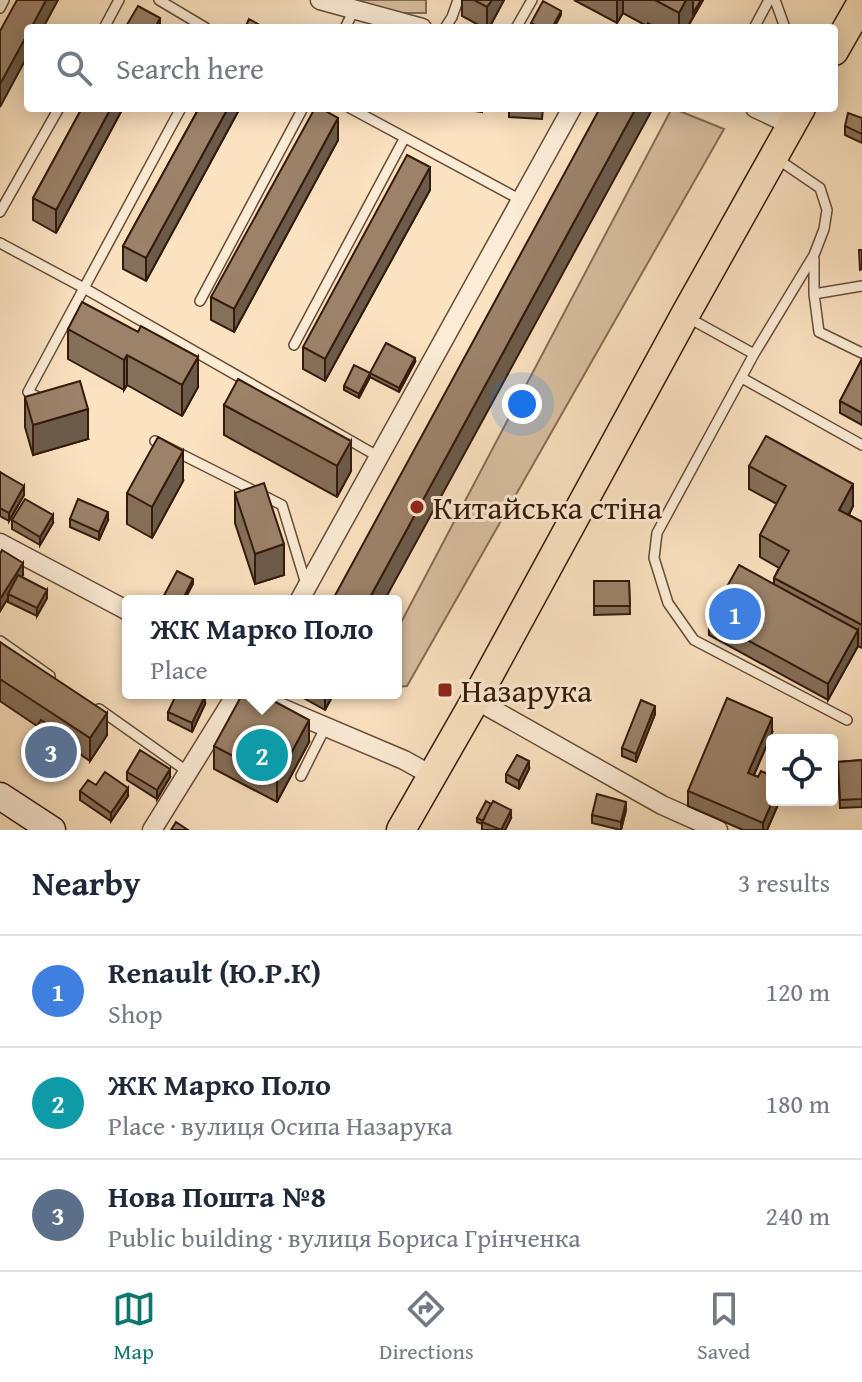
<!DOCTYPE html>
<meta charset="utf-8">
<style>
body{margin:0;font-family:"Gentium Book Plus",serif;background:#f2f2f3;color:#1f2937}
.controls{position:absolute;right:24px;bottom:24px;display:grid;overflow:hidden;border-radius:8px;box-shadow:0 4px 20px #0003}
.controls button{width:72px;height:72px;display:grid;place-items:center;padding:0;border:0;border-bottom:2px solid #e0e1e3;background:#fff;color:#1f2937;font:40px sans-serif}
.you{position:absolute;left:522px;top:404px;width:28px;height:28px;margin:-20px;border:6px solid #fff;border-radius:50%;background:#1a73e8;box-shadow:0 0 0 12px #1a73e833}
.badge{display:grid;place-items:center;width:52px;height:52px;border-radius:50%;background:#0f766e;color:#fff;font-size:26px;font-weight:700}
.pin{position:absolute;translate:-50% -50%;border:4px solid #fff;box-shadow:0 2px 8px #0006}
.popup{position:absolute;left:122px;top:595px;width:280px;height:104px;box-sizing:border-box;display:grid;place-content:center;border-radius:8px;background:#fff;filter:drop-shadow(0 2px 6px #0005);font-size:26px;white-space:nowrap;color:#747a83}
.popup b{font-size:30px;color:#1f2937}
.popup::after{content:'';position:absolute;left:50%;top:100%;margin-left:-16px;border:16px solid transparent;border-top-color:#fff}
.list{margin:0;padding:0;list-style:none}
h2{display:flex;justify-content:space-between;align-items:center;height:104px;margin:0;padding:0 32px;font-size:34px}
h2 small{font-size:26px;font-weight:400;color:#747a83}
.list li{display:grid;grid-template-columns:52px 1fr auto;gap:24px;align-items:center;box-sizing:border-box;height:112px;padding:0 32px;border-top:2px solid #e0e1e3}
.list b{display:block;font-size:30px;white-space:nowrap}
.list p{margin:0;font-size:26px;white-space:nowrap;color:#747a83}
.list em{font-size:26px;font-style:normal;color:#747a83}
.icon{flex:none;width:44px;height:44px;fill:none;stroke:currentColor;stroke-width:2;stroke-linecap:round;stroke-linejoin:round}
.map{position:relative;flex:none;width:862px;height:830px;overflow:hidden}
.search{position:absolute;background:#fff;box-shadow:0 4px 20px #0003;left:24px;right:24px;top:24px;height:88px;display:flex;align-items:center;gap:20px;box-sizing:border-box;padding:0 28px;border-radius:8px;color:#747a83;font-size:30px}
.sheet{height:440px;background:#fff}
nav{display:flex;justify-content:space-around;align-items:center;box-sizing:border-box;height:112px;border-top:2px solid #e0e1e3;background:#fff;font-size:22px;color:#747a83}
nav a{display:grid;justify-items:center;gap:4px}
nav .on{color:#0f766e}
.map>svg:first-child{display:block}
.green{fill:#d9c0a1;stroke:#866d56;stroke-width:2}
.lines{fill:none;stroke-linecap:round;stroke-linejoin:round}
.lane-casing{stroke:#664c38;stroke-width:12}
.street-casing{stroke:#664c38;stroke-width:21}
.secondary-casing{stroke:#341a0b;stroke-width:29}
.primary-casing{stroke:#341a0b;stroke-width:31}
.lane{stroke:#fcecd6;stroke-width:9}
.street{stroke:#fcecd6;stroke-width:18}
.secondary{stroke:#fcecd6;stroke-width:26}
.primary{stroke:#fbe2c0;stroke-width:28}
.wall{fill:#85705a;stroke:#341a0b;stroke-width:2}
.shaded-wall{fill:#6c5b4a;stroke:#341a0b;stroke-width:2}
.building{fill:#9b8269;stroke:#341a0b;stroke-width:2}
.poi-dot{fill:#8f2418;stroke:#fcecd6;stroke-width:3}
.labels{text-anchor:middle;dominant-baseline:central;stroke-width:6;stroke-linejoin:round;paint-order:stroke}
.poi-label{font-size:32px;fill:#341a0b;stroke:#fcecd6;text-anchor:start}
</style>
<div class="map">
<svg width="862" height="830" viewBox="0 0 862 830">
<rect width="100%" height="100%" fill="#fbe2c0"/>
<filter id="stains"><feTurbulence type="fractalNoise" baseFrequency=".0025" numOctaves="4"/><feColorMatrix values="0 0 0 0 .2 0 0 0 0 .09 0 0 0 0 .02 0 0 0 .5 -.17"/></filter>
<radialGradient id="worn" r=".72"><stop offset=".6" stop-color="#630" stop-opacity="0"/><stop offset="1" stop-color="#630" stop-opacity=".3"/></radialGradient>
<!-- green -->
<path class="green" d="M 352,0 L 426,0 L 426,13 L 400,13 Z
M 672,108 L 724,129 L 407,686 L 396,687 L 396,632 Z"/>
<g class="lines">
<!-- lane casing -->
<g class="lane-casing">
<path id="lane" d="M 159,0 L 206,28
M 775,0 L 784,25 L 782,28
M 0,8 L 4,0
M 104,28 L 119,0
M 345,28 L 354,10
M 445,28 L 452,17 L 458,0
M 516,28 L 532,0
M 754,28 L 769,0
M 350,108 L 521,200
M 776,158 L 820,188 L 827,210 L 824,229 L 814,255 L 754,354 L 657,533 L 654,558 L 668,603 L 694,640 L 847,720
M 0,212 L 59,108
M 0,243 L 84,288 L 379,457
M 814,259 L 814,294 L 819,332 L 862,353
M 814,294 L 862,286
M 200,301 L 303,108
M 687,317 L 754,354
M 294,345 L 404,139
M 742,378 L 862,445
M 44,400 L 28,392 L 181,108
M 155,441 L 282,505 L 306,584
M 0,641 L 50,676
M 99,709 L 188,772
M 301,776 L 326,726"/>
</g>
<!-- street casing -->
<g class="street-casing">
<path id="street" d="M 320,0 L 422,28
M 755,108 L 791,125
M 0,543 L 128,611
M 299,601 L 572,108
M 246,693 L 404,760 L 433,776
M 476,700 L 662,805 L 718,830
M 152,830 L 237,693"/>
</g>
<!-- secondary casing -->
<g class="secondary-casing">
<path id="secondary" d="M 0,796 L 52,830"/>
</g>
<!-- primary casing -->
<g class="primary-casing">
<path id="primary" d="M 834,51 L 862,2
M 401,830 L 472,706 L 685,315 L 801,108"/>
</g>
<!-- lane -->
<use href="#lane" class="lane"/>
<!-- street -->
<use href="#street" class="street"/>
<!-- secondary -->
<use href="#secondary" class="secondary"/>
<!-- primary -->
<use href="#primary" class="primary"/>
</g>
<!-- wall -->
<path class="wall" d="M 462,0 L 504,0 L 489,28 L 484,28 L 462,16 Z
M 574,0 L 703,0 L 687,28 L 646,28 L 647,26 L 623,13 L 617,23 Z
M 82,108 L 123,108 L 56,233 L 33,220 L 33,198 Z
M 199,108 L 240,108 L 146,281 L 123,269 L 123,246 Z
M 460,108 L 482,108 L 482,112 L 460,109 Z
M 509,108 L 543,108 L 542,119 L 509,117 Z
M 862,118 L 862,143 L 845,135 L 845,126 Z
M 338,140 L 234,332 L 211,320 L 211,297 Z
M 430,190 L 325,381 L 303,369 L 303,347 Z
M 68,329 L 198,387 L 182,416 L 127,385 L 124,390 L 68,359 Z
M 862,359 L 862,425 L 840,413 L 840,401 Z
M 415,362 L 399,392 L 370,377 L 359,398 L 344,390 L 344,386 L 370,373 Z
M 25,397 L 88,439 L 33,455 L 25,427 Z
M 224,405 L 351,471 L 337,497 L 224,435 Z
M 749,466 L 853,506 L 849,515 L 862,522 L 862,648 L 858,646 L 828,700 L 709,635 L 709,619 L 774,584 L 774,578 L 779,568 L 760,557 L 760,535 L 777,504 L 749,489 Z
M 0,472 L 24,495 L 9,521 L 0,516 Z
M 183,481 L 152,538 L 127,524 L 127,493 Z
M 235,493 L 284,575 L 255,584 L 235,523 Z
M 70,519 L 108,520 L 99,540 L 70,527 Z
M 12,520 L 53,523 L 40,545 L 12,529 Z
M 0,554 L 23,575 L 21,577 L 47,598 L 37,616 L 8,602 L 8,598 L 0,611 Z
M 594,581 L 629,581 L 630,614 L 594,615 Z
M 0,642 L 107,735 L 90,761 L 77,752 L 63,773 L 27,749 L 27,741 L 37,726 L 0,701 Z
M 298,693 L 334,693 L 325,710 L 298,695 Z
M 205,704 L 192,732 L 168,720 L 168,712 Z
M 655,714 L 636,762 L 622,756 L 622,748 Z
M 772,733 L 754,775 L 758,777 L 772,800 L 780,800 L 767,830 L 743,830 L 688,806 L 688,791 Z
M 309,742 L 277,802 L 214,769 L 214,746 Z
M 862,760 L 862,807 L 840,808 L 838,762 Z
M 529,769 L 519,789 L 506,782 L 506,774 Z
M 127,772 L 170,777 L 157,799 L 127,780 Z
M 96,785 L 128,796 L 111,821 L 80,800 L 80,791 Z
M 626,810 L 621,830 L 592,823 L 592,815 Z
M 477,818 L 511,818 L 505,830 L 482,830 L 482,824 L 477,822 Z"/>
<!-- shaded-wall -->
<path class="shaded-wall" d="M 46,0 L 58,0 L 43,28 L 31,28 Z
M 492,0 L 504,0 L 489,28 L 487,28 L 487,7 Z
M 617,0 L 623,0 L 623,13 L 617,23 Z
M 686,0 L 703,0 L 687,28 L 679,28 L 679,13 Z
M 561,11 L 561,15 L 554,28 L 552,28 Z
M 160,18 L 160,28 L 155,28 Z
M 28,33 L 28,55 L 0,107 L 0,84 Z
M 111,108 L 123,108 L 56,233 L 56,210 Z
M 228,108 L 240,108 L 146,281 L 146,258 Z
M 636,108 L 653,108 L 384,601 L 368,601 Z
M 338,118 L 338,140 L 234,332 L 234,309 Z
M 430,167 L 430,190 L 325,381 L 325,359 Z
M 127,355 L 127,385 L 124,390 L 124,360 Z
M 198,357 L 198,387 L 182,416 L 182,385 Z
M 415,358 L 415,362 L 399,392 L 399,388 Z
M 370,373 L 370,377 L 359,398 L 359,394 Z
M 88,409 L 88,439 L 33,455 L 33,425 Z
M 351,441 L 351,471 L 337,497 L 337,466 Z
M 183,451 L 183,481 L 152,538 L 152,507 Z
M 853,484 L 853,506 L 839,532 L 839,510 Z
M 24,486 L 24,495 L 9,521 L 9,513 Z
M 108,512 L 108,520 L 99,540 L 99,532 Z
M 53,515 L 53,523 L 40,545 L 40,537 Z
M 284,544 L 284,575 L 255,584 L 255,554 Z
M 23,563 L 23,575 L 10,595 L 8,594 L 8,598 L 0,611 L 0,599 Z
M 193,579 L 193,584 L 184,601 L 182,601 Z
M 47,590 L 47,598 L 37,616 L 37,608 Z
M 858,630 L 858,646 L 828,700 L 828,684 Z
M 325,693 L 334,693 L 325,710 Z
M 205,696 L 205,704 L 192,732 L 192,723 Z
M 655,706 L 655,714 L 636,762 L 636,754 Z
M 107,713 L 107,735 L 90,761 L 90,738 Z
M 772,718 L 772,733 L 748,788 L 748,773 Z
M 309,720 L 309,742 L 277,802 L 277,779 Z
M 77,744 L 77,752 L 63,773 L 63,765 Z
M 529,761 L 529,769 L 519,789 L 519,781 Z
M 170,769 L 170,777 L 157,799 L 157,790 Z
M 128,788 L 128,796 L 111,821 L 111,813 Z
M 773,800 L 780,800 L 767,830 L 763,830 L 763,823 Z
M 626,802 L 626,810 L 621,830 L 621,822 Z
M 511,810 L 511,818 L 505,830 L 501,830 Z"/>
<!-- building -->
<path class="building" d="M 17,0 L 46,0 L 31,28 L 28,28 L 28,33 L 0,84 L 0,31 Z
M 474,0 L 492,0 L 487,7 Z
M 655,0 L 686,0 L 679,13 Z
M 693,0 L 701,0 L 693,13 Z
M 543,1 L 561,11 L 552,28 L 541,28 L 531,23 Z
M 138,6 L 160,18 L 155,28 L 125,28 Z
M 249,19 L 265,28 L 245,28 Z
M 648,23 L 657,28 L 646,28 Z
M 82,108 L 111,108 L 56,210 L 33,198 Z
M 199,108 L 228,108 L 146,258 L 123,246 Z
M 315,108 L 320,108 L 338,118 L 234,309 L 211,297 Z
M 600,108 L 636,108 L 368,601 L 332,601 Z
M 848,113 L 862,118 L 862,134 L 845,126 Z
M 407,155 L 430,167 L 325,359 L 303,347 Z
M 859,250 L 862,250 L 862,269 L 860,270 Z
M 82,302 L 138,332 L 141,326 L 198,357 L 182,385 L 127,355 L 124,360 L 68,329 Z
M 386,343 L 415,358 L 399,388 L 370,373 L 359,394 L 344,386 L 354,365 L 370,373 Z
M 862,359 L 862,413 L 840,401 Z
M 238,379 L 351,441 L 337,466 L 224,405 Z
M 80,381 L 88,409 L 33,425 L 25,397 Z
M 766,436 L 853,484 L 839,510 L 862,522 L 862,625 L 774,578 L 789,551 L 760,535 L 786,486 L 749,466 Z
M 158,437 L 183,451 L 152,507 L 127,493 Z
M 0,472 L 24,486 L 9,513 L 0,508 Z
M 264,483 L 284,544 L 255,554 L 235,493 Z
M 25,499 L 53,515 L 40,537 L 12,520 Z
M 78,499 L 108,512 L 99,532 L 70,519 Z
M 2,550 L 23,563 L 0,599 L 0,554 Z
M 739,565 L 858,630 L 828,684 L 709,619 Z
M 177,571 L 193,579 L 182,601 L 161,601 Z
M 18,575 L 47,590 L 37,608 L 8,594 Z
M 594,581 L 629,581 L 630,606 L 594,606 Z
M 0,642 L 107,713 L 90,738 L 0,679 Z
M 177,693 L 198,693 L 205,696 L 192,723 L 168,712 Z
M 243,693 L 259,693 L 309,720 L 277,779 L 214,746 Z
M 727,698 L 772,718 L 748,773 L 758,777 L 761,771 L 772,776 L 772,800 L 773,800 L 763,823 L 688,791 Z
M 641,700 L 655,706 L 636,754 L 622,748 Z
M 41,720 L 77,744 L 63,765 L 27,741 Z
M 140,750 L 170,769 L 157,790 L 127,772 Z
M 517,755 L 529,761 L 519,781 L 506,774 Z
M 862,760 L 862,799 L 840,800 L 838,762 Z
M 105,772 L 128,788 L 111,813 L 80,791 L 88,780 L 96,785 Z
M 597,794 L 626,802 L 621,822 L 592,815 Z
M 486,801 L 491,804 L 483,821 L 477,818 Z
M 493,801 L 511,810 L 501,830 L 482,822 Z
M 176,822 L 188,830 L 171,830 Z"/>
<!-- markers -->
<g class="poi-dot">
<circle cx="417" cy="507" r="8"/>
<rect x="437" y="682" width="16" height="16" rx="4"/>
</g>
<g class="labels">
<!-- poi labels -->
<g class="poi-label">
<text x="433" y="507">Китайська стіна</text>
<text x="461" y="690">Назарука</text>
</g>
</g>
<rect width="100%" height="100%" filter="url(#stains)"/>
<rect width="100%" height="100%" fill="url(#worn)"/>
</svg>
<div class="controls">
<button><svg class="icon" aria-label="locate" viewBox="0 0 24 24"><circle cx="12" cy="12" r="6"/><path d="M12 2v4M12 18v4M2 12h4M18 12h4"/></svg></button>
</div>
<div class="you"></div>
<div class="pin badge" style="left:735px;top:614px;background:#3f7fe0">1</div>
<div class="pin badge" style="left:262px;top:755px;background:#0f9aa8">2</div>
<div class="popup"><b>ЖК Марко Поло</b>Place</div>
<div class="pin badge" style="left:51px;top:752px;background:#5c6f8a">3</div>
<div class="search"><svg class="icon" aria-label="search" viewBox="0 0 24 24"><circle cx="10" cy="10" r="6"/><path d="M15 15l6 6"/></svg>Search here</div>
</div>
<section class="sheet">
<h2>Nearby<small>3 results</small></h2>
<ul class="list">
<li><span class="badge" style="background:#3f7fe0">1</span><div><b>Renault (Ю.Р.К)</b><p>Shop</p></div><em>120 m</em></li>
<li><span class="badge" style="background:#0f9aa8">2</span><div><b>ЖК Марко Поло</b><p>Place · вулиця Осипа Назарука</p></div><em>180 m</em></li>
<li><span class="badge" style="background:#5c6f8a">3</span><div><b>Нова Пошта №8</b><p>Public building · вулиця Бориса Грінченка</p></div><em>240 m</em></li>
</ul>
</section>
<nav>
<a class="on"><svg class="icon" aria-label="map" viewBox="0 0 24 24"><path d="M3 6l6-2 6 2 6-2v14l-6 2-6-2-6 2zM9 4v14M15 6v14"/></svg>Map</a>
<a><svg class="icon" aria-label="directions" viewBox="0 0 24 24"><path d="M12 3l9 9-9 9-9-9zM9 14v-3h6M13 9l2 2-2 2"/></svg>Directions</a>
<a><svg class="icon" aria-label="saved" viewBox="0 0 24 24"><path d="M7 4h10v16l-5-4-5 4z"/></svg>Saved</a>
</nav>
